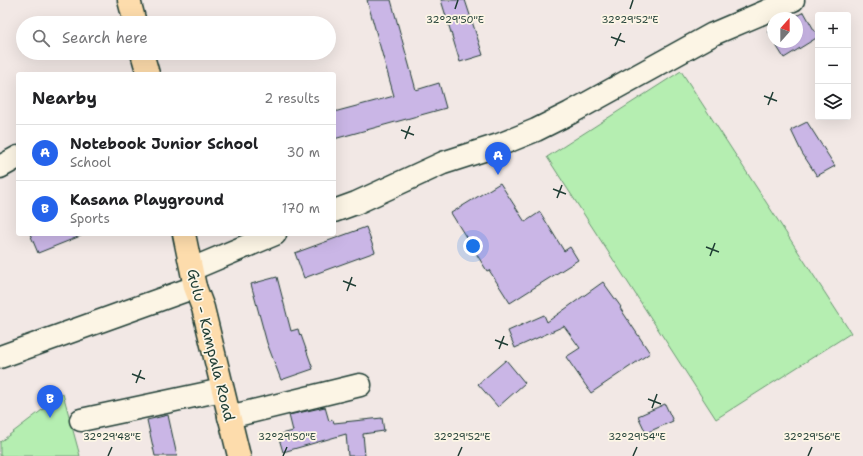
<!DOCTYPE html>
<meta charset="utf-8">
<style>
body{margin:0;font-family:"Shantell Sans",sans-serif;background:#f2f2f2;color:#202124}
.controls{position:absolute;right:12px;top:12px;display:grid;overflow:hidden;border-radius:4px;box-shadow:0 4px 16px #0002}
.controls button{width:36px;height:36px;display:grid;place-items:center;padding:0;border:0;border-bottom:1px solid #e0e0e0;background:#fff;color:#202124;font:20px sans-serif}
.compass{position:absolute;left:767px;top:12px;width:36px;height:36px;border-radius:50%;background:#fff;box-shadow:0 4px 16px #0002;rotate:21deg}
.you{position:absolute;left:473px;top:246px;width:14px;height:14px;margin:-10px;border:3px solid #fff;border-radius:50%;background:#1a73e8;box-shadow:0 0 0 6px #1a73e833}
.badge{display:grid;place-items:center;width:26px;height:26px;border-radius:50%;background:#2563eb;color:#fff;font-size:13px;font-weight:700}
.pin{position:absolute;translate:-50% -33px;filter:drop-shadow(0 1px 2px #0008)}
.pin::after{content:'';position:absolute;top:21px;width:14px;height:12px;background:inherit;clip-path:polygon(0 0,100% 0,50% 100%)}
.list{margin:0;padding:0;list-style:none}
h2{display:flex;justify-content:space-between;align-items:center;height:52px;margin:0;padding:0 16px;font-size:17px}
h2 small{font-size:13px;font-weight:400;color:#757577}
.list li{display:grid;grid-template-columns:26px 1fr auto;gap:12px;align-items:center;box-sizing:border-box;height:56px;padding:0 16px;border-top:1px solid #e0e0e0}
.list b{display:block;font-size:15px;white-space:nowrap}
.list p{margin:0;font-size:13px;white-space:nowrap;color:#757577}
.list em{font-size:13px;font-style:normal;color:#757577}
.icon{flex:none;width:22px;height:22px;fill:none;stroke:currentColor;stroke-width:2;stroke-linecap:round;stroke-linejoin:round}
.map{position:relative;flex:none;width:863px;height:456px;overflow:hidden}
.search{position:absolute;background:#fff;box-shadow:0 4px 16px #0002;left:16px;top:16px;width:320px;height:44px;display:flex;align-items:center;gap:10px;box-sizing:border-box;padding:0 14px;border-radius:22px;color:#757577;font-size:15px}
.panel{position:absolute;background:#fff;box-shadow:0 4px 16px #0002;left:16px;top:72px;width:320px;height:164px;border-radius:4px}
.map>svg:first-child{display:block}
.green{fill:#b5eeb1;stroke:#6a9672}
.building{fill:#cab6e6;stroke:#1f3d34}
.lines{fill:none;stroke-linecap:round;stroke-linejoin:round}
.minor-casing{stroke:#1f3d34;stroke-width:25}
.major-casing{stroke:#1f3d34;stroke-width:25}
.minor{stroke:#fcf5e5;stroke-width:22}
.major{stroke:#fddcac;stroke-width:22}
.ticks{fill:none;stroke:#1f3d34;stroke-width:1.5}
.labels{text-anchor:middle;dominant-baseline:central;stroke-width:3.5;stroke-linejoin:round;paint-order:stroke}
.street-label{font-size:15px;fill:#1f3d34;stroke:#fcf5e5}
.ticks-label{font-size:10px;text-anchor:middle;fill:#1f3d34;stroke:#fcf5e5;stroke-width:3.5;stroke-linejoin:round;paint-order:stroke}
</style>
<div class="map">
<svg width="863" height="456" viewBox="0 0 863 456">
<rect width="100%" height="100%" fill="#f2e8e5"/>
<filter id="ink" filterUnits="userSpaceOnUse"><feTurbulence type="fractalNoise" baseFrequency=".025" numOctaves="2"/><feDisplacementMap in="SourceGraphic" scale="8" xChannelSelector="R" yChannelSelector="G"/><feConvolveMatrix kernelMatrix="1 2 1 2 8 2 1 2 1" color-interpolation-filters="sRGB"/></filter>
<g filter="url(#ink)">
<!-- green -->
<path class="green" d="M 681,71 L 851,333 L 716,419 L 547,157 Z
M 63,394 L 80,456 L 0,456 L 0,442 Z"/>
<!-- building -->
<path class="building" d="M 367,0 L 391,0 L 416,90 L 439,83 L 446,108 L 334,139 L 334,112 L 394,96 Z
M 441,0 L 465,0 L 483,55 L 460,62 Z
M 804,12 L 818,37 L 784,58 L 774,42 L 797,42 L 797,18 L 792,18 Z
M 773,27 L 773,40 L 768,31 Z
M 807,122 L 835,166 L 817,176 L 802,153 L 791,130 Z
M 500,183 L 525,222 L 540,212 L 564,251 L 570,247 L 578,260 L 510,303 L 489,270 L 487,271 L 451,213 Z
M 366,227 L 375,252 L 304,278 L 295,253 Z
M 30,234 L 83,234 L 83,235 L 38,253 Z
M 277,277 L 291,331 L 298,329 L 300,336 L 301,335 L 313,369 L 281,380 L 267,343 L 251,284 Z
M 603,282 L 621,307 L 620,308 L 650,353 L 591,393 L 566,357 L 580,348 L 564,326 L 515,348 L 508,331 L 544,315 L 547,322 Z
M 506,360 L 525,383 L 498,407 L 478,384 Z
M 665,404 L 673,421 L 646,433 L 638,416 Z
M 325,407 L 329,421 L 333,420 L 334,423 L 382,418 L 384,431 L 363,434 L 365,456 L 348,456 L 346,434 L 283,452 L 278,435 L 293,431 L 289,415 Z
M 168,415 L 177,456 L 155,456 L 147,420 Z"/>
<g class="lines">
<!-- minor casing -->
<g class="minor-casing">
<path id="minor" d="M 0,167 L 18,157
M 334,211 L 356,203 L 443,163 L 499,145 L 536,130 L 570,113 L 713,34 L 793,0
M 192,269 L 275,234
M 0,357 L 195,287
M 229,417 L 360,385
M 81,420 L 222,390"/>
</g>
<!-- major casing -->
<g class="major-casing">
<path id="major" d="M 129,0 L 135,23
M 142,53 L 148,74
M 184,234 L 195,287 L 203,308 L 239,456"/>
</g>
<!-- minor -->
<use href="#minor" class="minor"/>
<!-- major -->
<use href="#major" class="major"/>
</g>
</g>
<!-- ticks -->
<path class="ticks" d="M 455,9 L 458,0M 630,9 L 633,0M 611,37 L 625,42M 615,46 L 621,33M 764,96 L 777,101M 768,105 L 773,92M 401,130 L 414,135M 405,139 L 410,126M 553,189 L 566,194M 557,198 L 562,185M 706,247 L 719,252M 710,256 L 715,243M 343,281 L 356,286M 347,291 L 352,277M 495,340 L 508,345M 499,349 L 504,336M 132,374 L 145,379M 136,383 L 141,370M 648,399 L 661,404M 652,408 L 657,394M 108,456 L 112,447M 283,456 L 287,447M 458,456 L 462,447M 633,456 L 637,447M 808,456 L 812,447"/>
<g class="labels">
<!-- street labels -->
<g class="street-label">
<text transform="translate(211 345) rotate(76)">Gulu - Kampala Road</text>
</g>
</g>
<g class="ticks-label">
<text x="455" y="23">32°29'50"E</text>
<text x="630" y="23">32°29'52"E</text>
<text x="112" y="440">32°29'48"E</text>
<text x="287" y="440">32°29'50"E</text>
<text x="462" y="440">32°29'52"E</text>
<text x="637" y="440">32°29'54"E</text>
<text x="812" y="440">32°29'56"E</text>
</g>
</svg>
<div class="controls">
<button>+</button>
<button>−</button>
<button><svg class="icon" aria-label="layers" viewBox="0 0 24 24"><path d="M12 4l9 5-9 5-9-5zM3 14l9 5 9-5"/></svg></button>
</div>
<svg class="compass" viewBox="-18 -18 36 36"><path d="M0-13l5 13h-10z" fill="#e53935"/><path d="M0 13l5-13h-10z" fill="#757577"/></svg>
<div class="you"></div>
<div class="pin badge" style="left:498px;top:175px">A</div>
<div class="pin badge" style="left:50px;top:418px">B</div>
<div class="search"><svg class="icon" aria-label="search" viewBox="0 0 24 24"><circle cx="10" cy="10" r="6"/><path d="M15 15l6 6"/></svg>Search here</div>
<section class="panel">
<h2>Nearby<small>2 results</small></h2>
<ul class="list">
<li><span class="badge">A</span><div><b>Notebook Junior School</b><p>School</p></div><em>30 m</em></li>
<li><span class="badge">B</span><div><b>Kasana Playground</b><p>Sports</p></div><em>170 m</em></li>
</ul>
</section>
</div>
